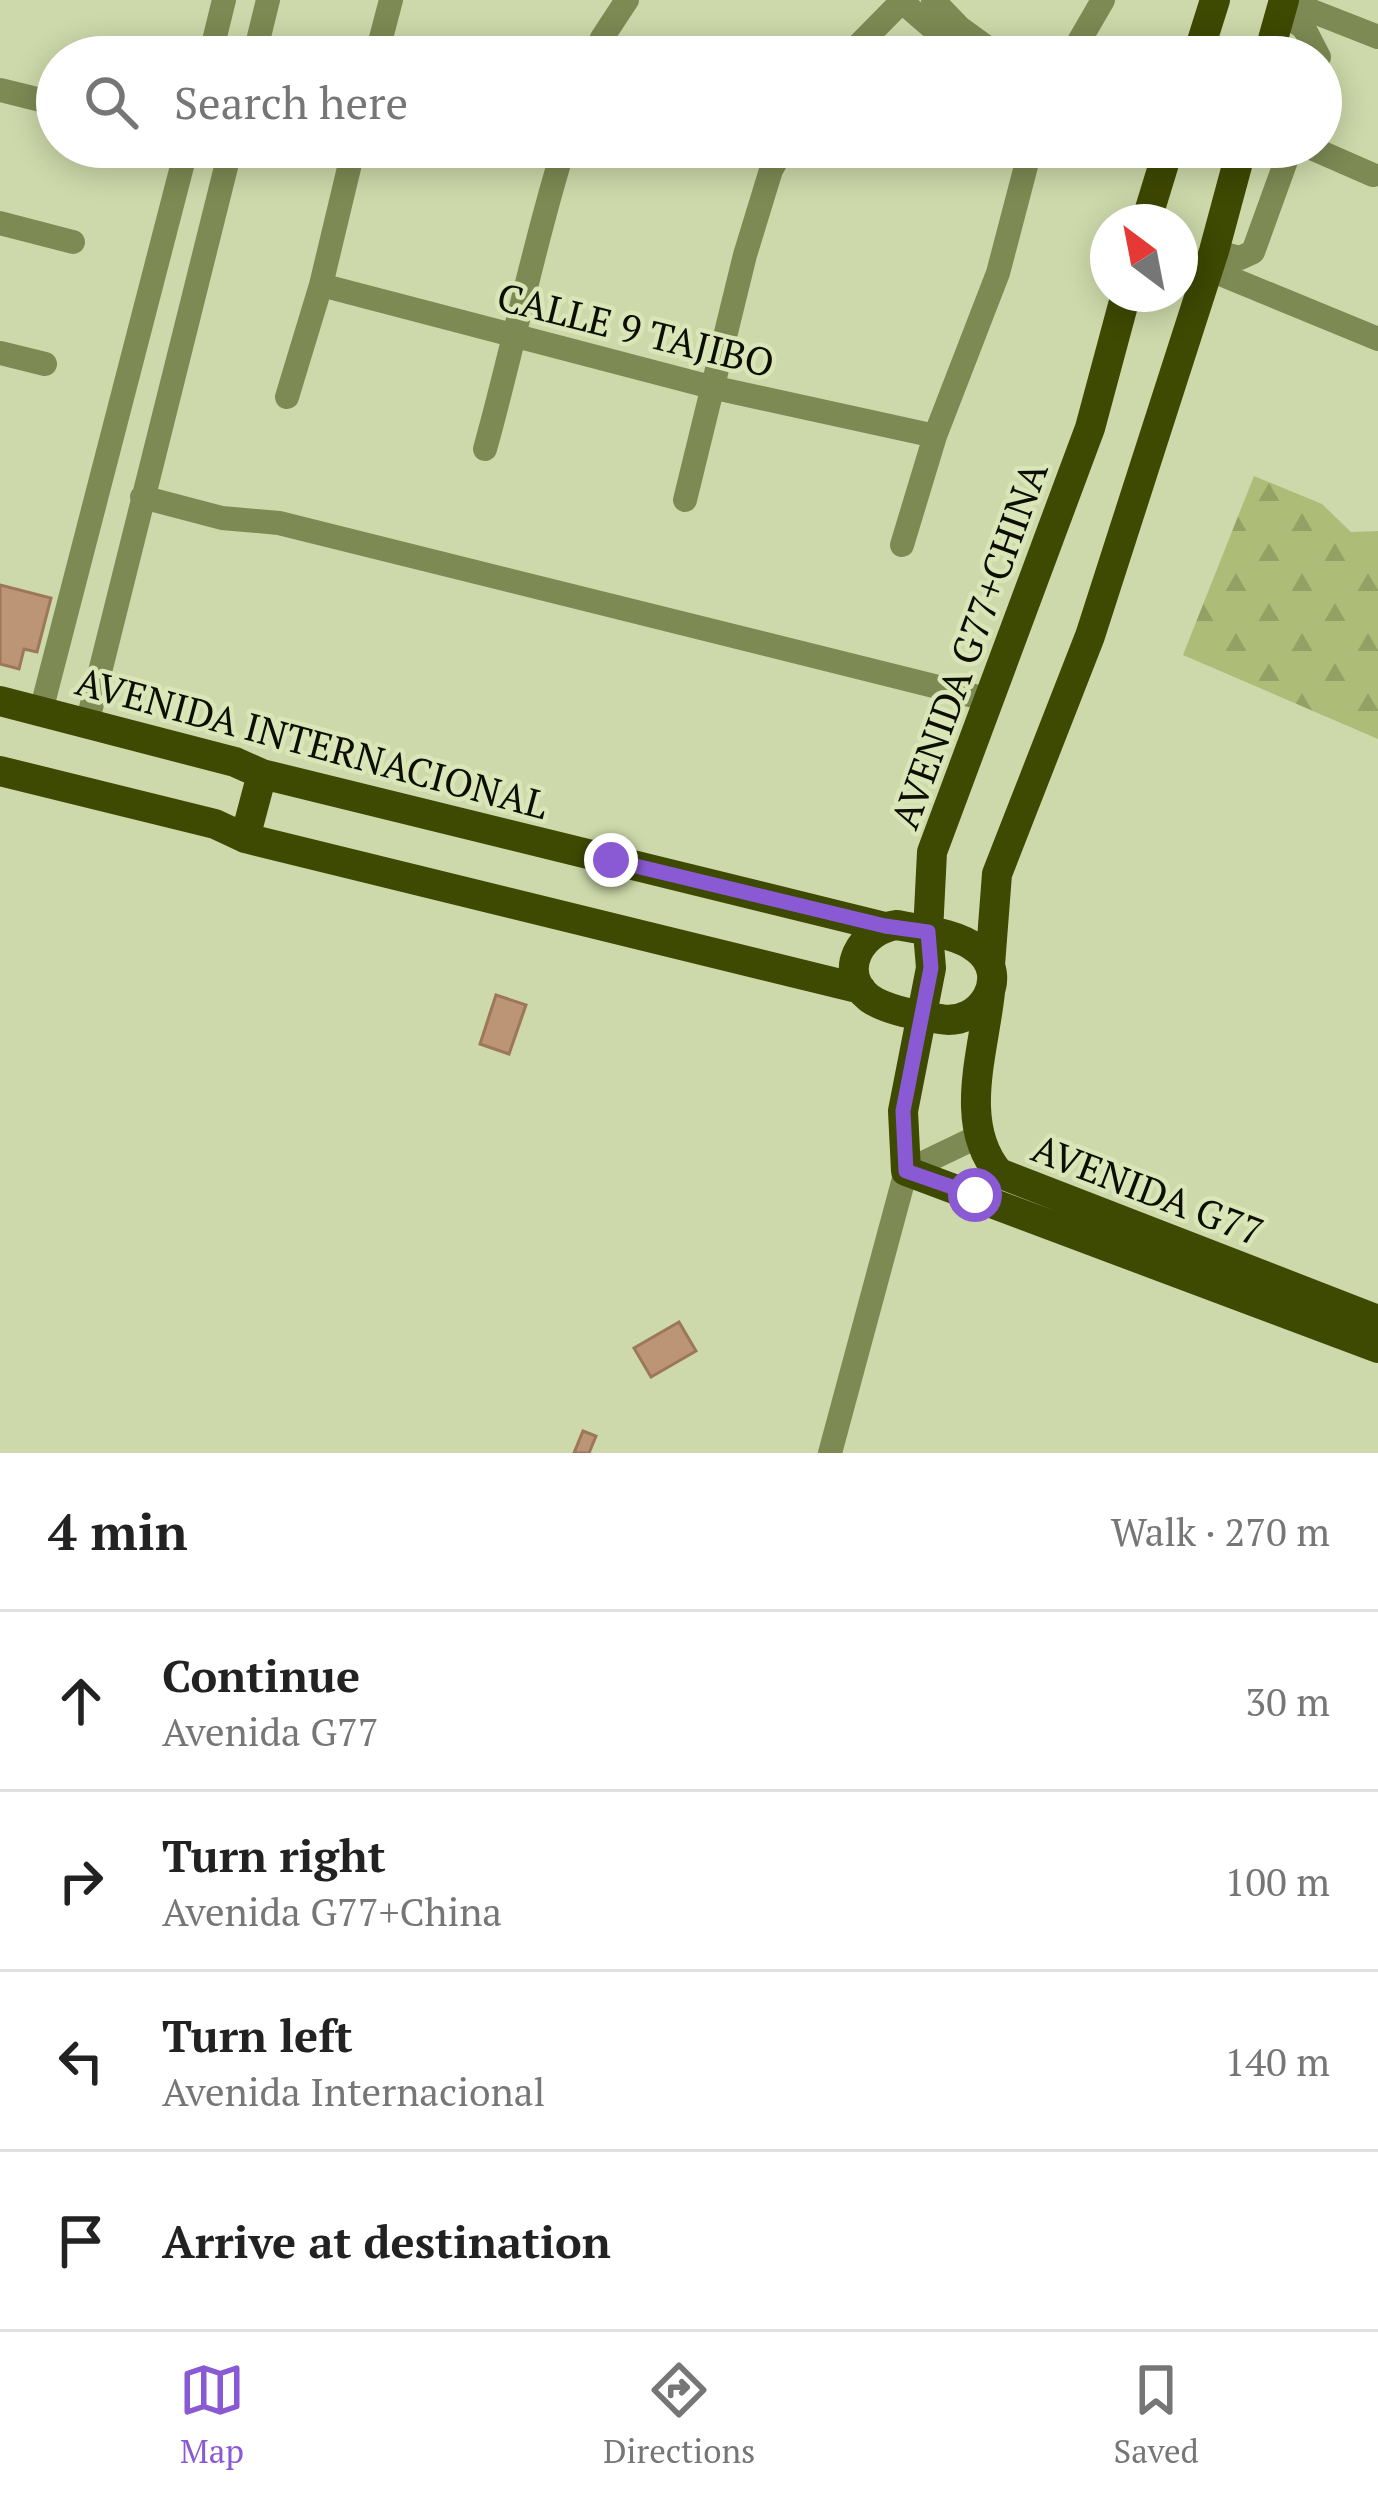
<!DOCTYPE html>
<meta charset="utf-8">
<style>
body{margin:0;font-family:"PT Serif",serif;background:#f6f6f6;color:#222}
.compass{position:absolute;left:1090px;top:204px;width:108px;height:108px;border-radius:50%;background:#fff;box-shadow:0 6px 30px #0003;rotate:328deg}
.stop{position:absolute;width:36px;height:36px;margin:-27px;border:9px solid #8a5ad4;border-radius:50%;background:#fff}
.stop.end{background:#8a5ad4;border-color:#fff;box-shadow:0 3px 12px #0008}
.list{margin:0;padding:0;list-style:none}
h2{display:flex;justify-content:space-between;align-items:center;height:156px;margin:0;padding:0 48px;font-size:51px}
h2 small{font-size:39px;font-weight:400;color:#767676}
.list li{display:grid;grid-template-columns:78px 1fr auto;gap:36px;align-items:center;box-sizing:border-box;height:180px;padding:0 48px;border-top:3px solid #e0e0e0}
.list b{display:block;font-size:45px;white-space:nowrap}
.list p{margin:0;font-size:39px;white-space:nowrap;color:#767676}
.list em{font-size:39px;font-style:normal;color:#767676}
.icon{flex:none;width:66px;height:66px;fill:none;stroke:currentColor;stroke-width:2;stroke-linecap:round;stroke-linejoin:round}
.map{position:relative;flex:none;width:1378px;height:1453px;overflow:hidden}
.search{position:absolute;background:#fff;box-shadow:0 6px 30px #0003;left:36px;right:36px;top:36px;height:132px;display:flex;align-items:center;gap:30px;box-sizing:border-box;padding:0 42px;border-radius:66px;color:#767676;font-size:45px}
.sheet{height:876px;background:#fff}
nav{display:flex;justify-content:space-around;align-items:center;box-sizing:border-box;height:168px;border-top:3px solid #e0e0e0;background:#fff;font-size:33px;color:#767676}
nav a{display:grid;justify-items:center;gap:6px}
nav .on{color:#8a5ad4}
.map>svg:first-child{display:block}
.forest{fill:url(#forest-firs)}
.building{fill:#bc9576;stroke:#9d775a;stroke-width:3}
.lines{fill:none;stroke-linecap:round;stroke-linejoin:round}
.minor{stroke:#7d8a53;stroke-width:24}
.major{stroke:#3e4902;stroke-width:30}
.route{stroke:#8a5ad4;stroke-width:15}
.labels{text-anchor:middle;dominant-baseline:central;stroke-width:9;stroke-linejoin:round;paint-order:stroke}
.street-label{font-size:39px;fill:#0b0e01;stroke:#dae6b7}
</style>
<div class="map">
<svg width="1378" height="1453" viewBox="0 0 1378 1453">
<defs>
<pattern id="forest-firs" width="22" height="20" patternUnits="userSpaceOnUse" patternTransform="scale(3)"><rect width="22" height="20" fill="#adbd77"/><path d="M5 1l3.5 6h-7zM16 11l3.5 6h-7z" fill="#94a165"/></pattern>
</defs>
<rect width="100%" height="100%" fill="#cdd9aa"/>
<!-- forest -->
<path class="forest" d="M 1254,476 L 1322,504 L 1351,532 L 1378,531 L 1378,739 L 1183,655 Z"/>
<!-- building -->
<path class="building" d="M 0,585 L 51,598 L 37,652 L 24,649 L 19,669 L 0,664 Z
M 496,995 L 526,1005 L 509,1054 L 480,1044 Z
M 679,1322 L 696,1351 L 651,1377 L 634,1348 Z
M 583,1431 L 596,1436 L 589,1453 L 574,1453 Z"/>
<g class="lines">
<!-- minor -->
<path class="minor" d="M 900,0 L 966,57
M 933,0 L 960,28 L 1000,57
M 1284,0 L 1378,37
M 1280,11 L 1304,28 L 1319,57
M 210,57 L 224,0
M 254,57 L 268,0
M 376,57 L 391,0
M 595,57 L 602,38 L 627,0
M 847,57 L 903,0
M 1070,57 L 1103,0
M 0,90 L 57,104
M 1309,147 L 1373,175
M 0,223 L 73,242
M 1214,251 L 1240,258 L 1253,252 L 1291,147
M 1208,269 L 1378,339
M 321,285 L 711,387 L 935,436
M 0,353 L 45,364
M 287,397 L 321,285 L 354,147
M 485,449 C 513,349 533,246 564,147
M 142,497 L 222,518 L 279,523 L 986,699
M 685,500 L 745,255 L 771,170 L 784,147
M 902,545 L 935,436 L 998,273 L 1031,147
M 41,711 L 187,147
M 87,724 L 231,147
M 830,1453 L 906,1171 L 979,1136"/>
<!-- major -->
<path class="major" d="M 1197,57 L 1215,0
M 1268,57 L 1284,0
M 1146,222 L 1169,147
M 1126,294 L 1090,428 L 932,852 L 928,932 L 931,968 L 903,1111 L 906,1171 L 1378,1348
M 0,701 L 235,762 L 262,774 L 885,927
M 0,771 L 215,824 L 245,838 L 861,989
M 245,838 L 262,774
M 897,925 C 921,930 957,933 977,949 C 1012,976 981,1027 940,1019 C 919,1015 887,1011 869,998 C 836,971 862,929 897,925 Z
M 990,965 L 997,874 L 1090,636 L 1214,251 L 1242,147
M 990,992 C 984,1051 957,1124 999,1173 L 1378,1320"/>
</g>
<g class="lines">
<!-- route -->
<path class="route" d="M 611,860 L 885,926 L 928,932 L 931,968 L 903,1111 L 906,1171 L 975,1195"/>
</g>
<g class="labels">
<!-- street labels -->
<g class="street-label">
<text transform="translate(636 329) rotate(14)">CALLE 9 TAJIBO</text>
<text transform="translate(968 645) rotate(-70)">AVENIDA G77+CHINA</text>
<text transform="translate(312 742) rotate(15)">AVENIDA INTERNACIONAL</text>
<text transform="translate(1148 1189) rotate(21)">AVENIDA G77</text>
</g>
</g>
</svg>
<svg class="compass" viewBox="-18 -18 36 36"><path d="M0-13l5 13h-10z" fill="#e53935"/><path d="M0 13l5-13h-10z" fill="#767676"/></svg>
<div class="stop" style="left:975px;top:1195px"></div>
<div class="stop end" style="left:611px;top:860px"></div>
<div class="search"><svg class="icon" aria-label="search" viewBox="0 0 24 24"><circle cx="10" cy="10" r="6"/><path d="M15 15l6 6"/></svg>Search here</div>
</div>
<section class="sheet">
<h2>4 min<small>Walk · 270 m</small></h2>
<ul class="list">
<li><svg class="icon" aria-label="ahead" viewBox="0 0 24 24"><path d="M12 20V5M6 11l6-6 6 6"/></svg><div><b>Continue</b><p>Avenida G77</p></div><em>30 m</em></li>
<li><svg class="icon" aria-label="right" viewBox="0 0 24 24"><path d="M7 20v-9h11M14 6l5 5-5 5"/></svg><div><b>Turn right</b><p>Avenida G77+China</p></div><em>100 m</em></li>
<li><svg class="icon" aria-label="left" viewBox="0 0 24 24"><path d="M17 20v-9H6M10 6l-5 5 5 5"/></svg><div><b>Turn left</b><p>Avenida Internacional</p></div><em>140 m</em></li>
<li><svg class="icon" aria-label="arrive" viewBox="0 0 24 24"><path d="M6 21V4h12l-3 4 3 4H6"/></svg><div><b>Arrive at destination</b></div></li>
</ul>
</section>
<nav>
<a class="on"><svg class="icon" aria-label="map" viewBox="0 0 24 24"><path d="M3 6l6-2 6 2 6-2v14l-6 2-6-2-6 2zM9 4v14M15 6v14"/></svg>Map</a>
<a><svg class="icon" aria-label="directions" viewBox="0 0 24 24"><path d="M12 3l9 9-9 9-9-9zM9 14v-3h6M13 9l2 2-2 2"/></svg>Directions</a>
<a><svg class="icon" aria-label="saved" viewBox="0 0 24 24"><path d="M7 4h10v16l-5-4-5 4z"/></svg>Saved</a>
</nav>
